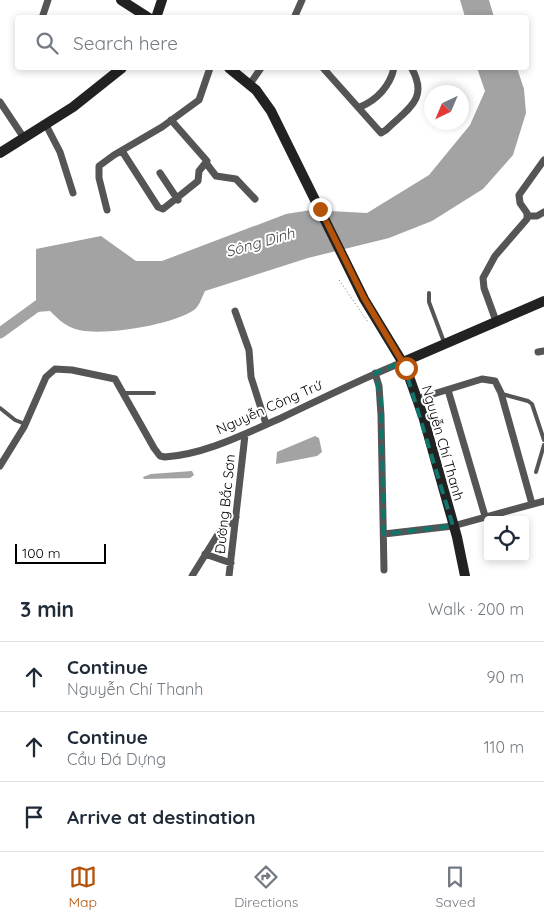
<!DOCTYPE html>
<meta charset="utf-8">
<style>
body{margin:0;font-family:Quicksand,sans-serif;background:#f2f2f3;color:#1f2937}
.controls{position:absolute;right:15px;bottom:15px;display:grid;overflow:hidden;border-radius:5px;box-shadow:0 2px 8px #0003}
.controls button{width:45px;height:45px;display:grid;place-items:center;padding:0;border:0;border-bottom:1px solid #e0e1e3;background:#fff;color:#1f2937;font:25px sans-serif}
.compass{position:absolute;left:424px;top:85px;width:45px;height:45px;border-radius:50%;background:#fff;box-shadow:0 2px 8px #0003;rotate:224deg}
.scale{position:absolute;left:15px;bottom:12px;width:91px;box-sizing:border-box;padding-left:5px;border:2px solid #000;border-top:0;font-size:14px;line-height:18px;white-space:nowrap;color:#000;-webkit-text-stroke:4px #fff;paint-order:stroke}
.stop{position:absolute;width:15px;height:15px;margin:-11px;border:4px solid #b45309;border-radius:50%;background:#fff}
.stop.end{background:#b45309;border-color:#fff;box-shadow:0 1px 5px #0008}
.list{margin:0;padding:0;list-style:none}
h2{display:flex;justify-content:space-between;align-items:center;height:65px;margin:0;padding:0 20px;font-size:21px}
h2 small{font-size:16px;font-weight:400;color:#747a83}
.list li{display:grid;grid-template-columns:32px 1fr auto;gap:15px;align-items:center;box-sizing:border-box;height:70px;padding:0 20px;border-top:1px solid #e0e1e3}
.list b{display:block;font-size:19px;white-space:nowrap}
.list p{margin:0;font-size:16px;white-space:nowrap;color:#747a83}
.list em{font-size:16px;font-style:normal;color:#747a83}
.icon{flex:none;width:28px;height:28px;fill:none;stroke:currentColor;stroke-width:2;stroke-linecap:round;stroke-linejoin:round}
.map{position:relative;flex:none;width:544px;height:576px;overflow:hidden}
.search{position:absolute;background:#fff;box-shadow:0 2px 8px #0003;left:15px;right:15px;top:15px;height:55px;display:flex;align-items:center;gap:12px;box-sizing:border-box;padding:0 18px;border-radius:5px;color:#747a83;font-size:19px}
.sheet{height:275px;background:#fff}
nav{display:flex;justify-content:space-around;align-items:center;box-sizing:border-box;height:70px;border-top:1px solid #e0e1e3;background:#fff;font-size:14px;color:#747a83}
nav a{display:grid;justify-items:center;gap:2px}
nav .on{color:#b45309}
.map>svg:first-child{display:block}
.water{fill:#a3a3a3}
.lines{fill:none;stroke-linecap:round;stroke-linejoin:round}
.river{stroke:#a3a3a3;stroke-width:11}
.path{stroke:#777;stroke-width:1;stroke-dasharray:1 2.5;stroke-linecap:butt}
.lane{stroke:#555;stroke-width:4}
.street{stroke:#555;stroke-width:7}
.secondary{stroke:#222;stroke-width:10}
.route{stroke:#b45309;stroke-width:6}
.marked{fill:none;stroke:#0f766e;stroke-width:4;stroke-dasharray:10 6;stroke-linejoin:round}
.labels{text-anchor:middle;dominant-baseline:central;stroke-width:4;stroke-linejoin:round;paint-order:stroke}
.street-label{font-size:14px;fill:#000;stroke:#fff}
.water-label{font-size:15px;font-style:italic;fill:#444;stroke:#fff}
</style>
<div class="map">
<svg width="544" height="576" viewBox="0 0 544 576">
<rect width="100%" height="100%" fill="#fff"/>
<!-- water -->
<path class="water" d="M 460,0 L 489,0 L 494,17 L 465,17 Z
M 477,68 L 517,68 L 524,89 L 526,113 L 513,155 L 483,189 L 432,221 L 389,238 L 308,258 L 205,291 C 202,297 199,307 194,310 C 172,325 104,336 79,330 C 66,327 59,320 50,311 L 36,312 L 36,249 L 101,236 L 136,261 L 162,261 L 286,214 L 311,210 L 367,213 L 429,175 L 470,125 L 485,91 Z
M 315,436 L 319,438 L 322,452 L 317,456 L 276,464 L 277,452 Z
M 192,471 L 194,475 L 190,478 L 144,479 L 143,477 L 151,474 Z"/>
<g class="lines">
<!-- river -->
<path class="river" d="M 0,333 L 47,299"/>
<!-- path -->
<path class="path" d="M 339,280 L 368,322"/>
<!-- lane -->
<path class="lane" d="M 429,293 L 429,302 L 444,342
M 123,393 L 154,393
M 502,394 L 528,401 L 532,404 L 544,440
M 0,408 L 15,420 L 25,424
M 536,472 L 544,445"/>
<!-- street -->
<path class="street" d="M 42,18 L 48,0
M 294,18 L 302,0
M 323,68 L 381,133 L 386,130 C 407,109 429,100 412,69
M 250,84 L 261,68
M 0,102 L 24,138
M 360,107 C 377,100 390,86 394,68
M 46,125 L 60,152 L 73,193
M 122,151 L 158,207 L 163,209 L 198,181 L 199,171 L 207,161 L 171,120
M 206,163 L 216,176 L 236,179 L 255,199
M 160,173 L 178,200
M 107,210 L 99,178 L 99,166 L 114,155 L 162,127 L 199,100 L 210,68
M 528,216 L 537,216 L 544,212
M 235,311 L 249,350 L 251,377 L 266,424
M 496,321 L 484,288 L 483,278 L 495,256 L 527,219 L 527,213 L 520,203 L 519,195 L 544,160
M 538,352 L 544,351
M 375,373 L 379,386 L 381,415 L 384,570
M 448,390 L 485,516
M 417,399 L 482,379 L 495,381 L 501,393 L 532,504
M 0,466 L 24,427 L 46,377 L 55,369 L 72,370 L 115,379 L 154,448 L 160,456 L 165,457 C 206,454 244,434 281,418 C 321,399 361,379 403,362
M 384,534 L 453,526 L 544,501
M 205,554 L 231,563
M 192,576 L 220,531 L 236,517
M 229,576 L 245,435"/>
<!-- secondary -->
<path class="secondary" d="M 121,0 L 149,18
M 156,18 L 162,0
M 229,68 L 256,90 L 271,111 L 364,299 L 406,368 L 423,416 L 457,537 L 465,576
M 0,153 L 73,107 L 122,68
M 403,362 L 544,301"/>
</g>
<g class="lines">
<!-- route -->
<path class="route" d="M 320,209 L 364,298 L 406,368"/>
</g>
<!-- marked area -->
<path class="marked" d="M 403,362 L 453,526 L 384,534 L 381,401 L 375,373 Z"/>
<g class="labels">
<!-- street labels -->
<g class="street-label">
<text transform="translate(269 407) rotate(-24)">Nguyễn Công Trứ</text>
<text transform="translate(443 443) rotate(74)">Nguyễn Chí Thanh</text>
<text transform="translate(225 504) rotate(-84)">Đường Bắc Sơn</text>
</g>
<!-- water labels -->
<g class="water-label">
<text transform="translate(260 242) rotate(-16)">Sông Dinh</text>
</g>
</g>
</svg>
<div class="controls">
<button><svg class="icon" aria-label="locate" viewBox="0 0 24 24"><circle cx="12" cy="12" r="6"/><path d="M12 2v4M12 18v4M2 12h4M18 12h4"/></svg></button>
</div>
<svg class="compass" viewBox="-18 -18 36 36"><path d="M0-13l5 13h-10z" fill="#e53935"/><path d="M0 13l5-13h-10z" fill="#747a83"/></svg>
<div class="scale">100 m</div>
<div class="stop" style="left:406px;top:368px"></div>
<div class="stop end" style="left:320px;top:209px"></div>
<div class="search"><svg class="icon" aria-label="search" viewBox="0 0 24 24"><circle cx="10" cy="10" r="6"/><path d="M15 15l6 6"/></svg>Search here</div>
</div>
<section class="sheet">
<h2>3 min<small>Walk · 200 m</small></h2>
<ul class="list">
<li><svg class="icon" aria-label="ahead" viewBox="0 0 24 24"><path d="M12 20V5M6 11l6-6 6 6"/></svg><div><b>Continue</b><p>Nguyễn Chí Thanh</p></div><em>90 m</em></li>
<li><svg class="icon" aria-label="ahead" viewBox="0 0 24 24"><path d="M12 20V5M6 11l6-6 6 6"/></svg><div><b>Continue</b><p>Cầu Đá Dựng</p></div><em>110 m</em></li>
<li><svg class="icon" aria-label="arrive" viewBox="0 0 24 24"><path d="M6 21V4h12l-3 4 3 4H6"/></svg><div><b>Arrive at destination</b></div></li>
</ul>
</section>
<nav>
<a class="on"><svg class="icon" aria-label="map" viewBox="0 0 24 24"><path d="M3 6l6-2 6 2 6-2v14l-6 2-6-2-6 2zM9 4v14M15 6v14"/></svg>Map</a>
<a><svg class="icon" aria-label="directions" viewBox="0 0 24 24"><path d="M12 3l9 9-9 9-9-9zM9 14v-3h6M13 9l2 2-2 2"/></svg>Directions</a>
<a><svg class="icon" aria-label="saved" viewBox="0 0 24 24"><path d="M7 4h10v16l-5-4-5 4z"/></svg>Saved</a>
</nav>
